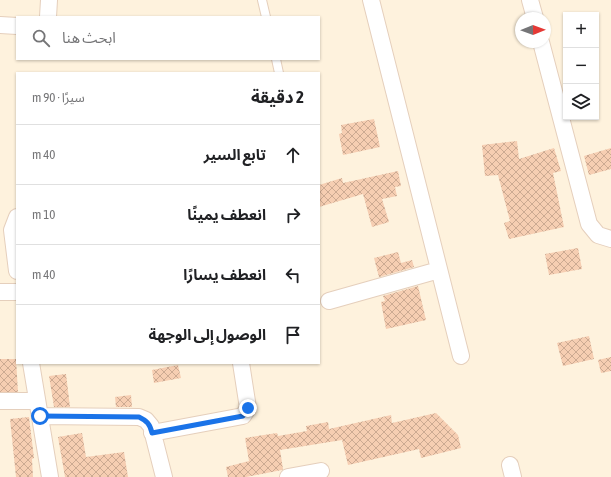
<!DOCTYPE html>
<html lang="ar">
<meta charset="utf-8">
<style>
body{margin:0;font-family:"Asap Condensed","Noto Sans Arabic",sans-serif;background:#f2f2f2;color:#202124;direction:rtl}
.controls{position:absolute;right:12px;top:12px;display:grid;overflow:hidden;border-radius:0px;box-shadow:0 1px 3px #0004}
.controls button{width:36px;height:36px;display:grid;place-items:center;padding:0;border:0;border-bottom:1px solid #e0e0e0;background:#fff;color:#202124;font:20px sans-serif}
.compass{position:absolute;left:515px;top:12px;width:36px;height:36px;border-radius:50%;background:#fff;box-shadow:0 1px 3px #0004;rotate:89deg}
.stop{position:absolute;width:12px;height:12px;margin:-9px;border:3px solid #1a73e8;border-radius:50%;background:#fff}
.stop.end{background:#1a73e8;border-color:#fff;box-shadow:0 1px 4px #0008}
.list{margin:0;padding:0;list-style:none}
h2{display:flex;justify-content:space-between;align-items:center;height:52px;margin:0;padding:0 16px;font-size:17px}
h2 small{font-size:13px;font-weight:400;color:#757577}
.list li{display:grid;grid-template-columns:26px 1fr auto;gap:12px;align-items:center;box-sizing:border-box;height:60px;padding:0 16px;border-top:1px solid #e0e0e0}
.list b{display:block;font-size:15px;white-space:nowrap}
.list em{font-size:13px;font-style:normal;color:#757577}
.icon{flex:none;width:22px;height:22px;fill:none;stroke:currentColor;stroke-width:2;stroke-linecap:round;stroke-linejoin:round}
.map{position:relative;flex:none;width:611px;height:477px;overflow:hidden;direction:ltr}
.search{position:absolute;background:#fff;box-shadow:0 1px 3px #0004;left:16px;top:16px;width:304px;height:44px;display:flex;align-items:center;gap:10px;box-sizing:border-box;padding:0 14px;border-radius:0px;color:#757577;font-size:15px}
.panel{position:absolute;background:#fff;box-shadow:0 1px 3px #0004;left:16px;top:72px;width:304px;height:292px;border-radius:0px;direction:rtl}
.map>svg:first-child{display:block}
.building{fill:url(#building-cross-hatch)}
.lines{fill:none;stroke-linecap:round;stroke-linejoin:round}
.service-casing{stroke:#e5cfbc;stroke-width:10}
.minor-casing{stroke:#e5cfbc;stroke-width:18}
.service{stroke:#fff;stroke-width:8}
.minor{stroke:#fff;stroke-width:16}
.route{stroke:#1a73e8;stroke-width:5}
</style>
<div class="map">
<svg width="611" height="477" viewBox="0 0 611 477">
<defs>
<pattern id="building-cross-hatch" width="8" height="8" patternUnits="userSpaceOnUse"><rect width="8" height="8" fill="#f6ceb2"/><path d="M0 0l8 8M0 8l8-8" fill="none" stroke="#ccaa92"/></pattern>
</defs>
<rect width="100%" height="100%" fill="#fef2dd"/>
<!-- building -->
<path class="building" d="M 374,119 L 380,147 L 343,155 L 339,134 L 342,133 L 341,125 Z
M 517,141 L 519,159 L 554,148 L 561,171 L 553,173 L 564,227 L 509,239 L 504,223 L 510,221 L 498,175 L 485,176 L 482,145 Z
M 611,148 L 611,169 L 589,175 L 584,156 Z
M 398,171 L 401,186 L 395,187 L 397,196 L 382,199 L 389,222 L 372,227 L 363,194 L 319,207 L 319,185 L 342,178 L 343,183 Z
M 578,248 L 582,269 L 549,275 L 545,254 Z
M 398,252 L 401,263 L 412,260 L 414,267 L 379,277 L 374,258 Z
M 418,286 L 426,320 L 386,329 L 381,302 L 385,301 L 383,296 Z
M 589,336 L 594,359 L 563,366 L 557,343 Z
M 611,357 L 611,371 L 601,373 L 598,360 Z
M 0,359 L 16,359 L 18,392 L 0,392 Z
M 178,365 L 181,378 L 154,383 L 152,370 Z
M 66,374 L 70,407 L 54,407 L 49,376 Z
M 131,395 L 132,407 L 116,407 L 115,397 Z
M 436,413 L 458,435 L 461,448 L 421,458 L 419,449 L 348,465 L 342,440 L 280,450 L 283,469 L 282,470 L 246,477 L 228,477 L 226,467 L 249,461 L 245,438 L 277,433 L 278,436 L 307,431 L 306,426 L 328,422 L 329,429 L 391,415 L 392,423 Z
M 29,417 L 34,458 L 32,459 L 33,477 L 16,477 L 10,419 Z
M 82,433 L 86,457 L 124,452 L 128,477 L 65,477 L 58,437 Z"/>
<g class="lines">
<!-- service casing -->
<g class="service-casing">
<path id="service" d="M 262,0 L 266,17
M 276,59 L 279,73"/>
</g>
<!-- minor casing -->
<g class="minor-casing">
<path id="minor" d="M 371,0 L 461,356
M 530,0 L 535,18
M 48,17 L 49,0
M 0,25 L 17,26
M 541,42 L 589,224 L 598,235 L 611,239
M 17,217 L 12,230 L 17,271
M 0,292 L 17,292
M 329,301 L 439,270
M 31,363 L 50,477
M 0,401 L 37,401
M 40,416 L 139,417 L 146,420 L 151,426 L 164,477
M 152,433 L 243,416 L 248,408 L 241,363
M 510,465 L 513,477
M 288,477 L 321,471"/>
</g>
<!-- service -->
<use href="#service" class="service"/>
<!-- minor -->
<use href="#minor" class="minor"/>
</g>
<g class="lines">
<!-- route -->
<path class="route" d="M 40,416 L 139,417 C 147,421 150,424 152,433 L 243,416 L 248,408"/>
</g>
</svg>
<div class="controls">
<button>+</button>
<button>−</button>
<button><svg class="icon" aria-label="layers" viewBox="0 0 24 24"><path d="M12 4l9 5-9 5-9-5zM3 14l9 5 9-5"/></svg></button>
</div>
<svg class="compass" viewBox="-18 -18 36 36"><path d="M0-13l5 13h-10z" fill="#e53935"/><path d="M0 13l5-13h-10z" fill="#757577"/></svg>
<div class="stop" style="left:40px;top:416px"></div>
<div class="stop end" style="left:248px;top:408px"></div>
<div class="search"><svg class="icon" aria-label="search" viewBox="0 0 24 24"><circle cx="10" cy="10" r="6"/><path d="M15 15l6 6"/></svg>ابحث هنا</div>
<section class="panel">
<h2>2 دقيقة<small>سيرًا · 90 m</small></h2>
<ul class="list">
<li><svg class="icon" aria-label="ahead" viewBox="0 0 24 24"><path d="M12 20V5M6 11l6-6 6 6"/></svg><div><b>تابع السير</b></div><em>40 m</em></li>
<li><svg class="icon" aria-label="right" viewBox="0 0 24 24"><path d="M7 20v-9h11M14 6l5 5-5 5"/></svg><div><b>انعطف يمينًا</b></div><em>10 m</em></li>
<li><svg class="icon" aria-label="left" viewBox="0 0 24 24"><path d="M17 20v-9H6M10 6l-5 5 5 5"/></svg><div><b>انعطف يسارًا</b></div><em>40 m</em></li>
<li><svg class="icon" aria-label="arrive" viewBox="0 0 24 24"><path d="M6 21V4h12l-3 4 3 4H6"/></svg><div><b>الوصول إلى الوجهة</b></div></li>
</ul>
</section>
</div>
